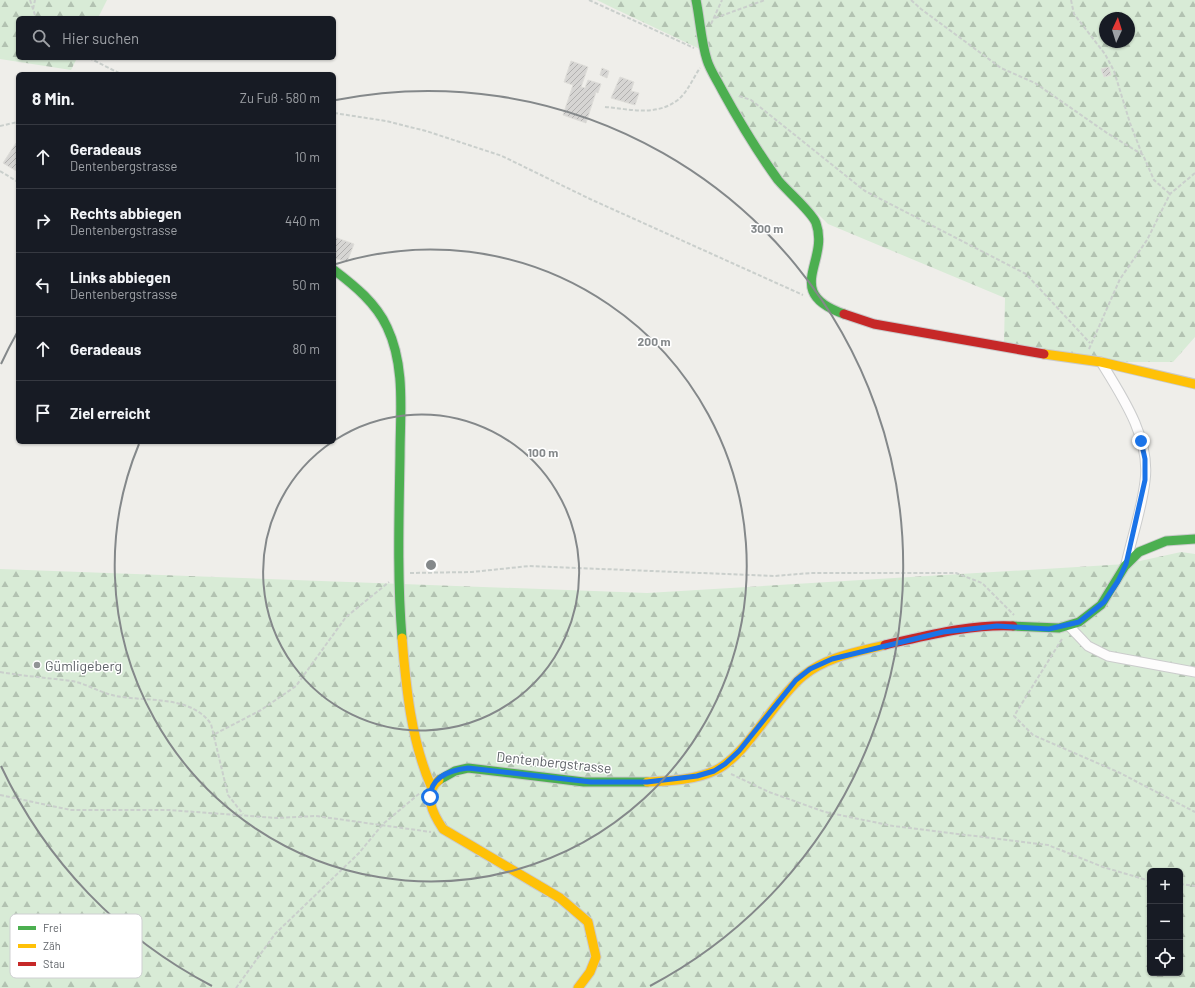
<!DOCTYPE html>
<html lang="de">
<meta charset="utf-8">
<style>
body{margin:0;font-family:Barlow,sans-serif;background:#20242c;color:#f1f3f6}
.controls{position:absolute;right:12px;bottom:12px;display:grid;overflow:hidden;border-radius:6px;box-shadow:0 1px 3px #0004}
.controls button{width:36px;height:36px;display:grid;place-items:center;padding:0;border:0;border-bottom:1px solid #363941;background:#171b24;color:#f1f3f6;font:20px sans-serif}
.compass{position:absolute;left:1099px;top:12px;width:36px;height:36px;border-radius:50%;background:#171b24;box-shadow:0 1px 3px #0004;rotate:4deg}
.stop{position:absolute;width:12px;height:12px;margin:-9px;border:3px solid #1a73e8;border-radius:50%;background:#fff}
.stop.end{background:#1a73e8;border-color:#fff;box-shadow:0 1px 4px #0008}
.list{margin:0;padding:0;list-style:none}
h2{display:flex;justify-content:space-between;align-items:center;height:52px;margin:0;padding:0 16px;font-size:17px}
h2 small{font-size:13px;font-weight:400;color:#9ea1a6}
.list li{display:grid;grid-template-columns:26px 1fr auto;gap:12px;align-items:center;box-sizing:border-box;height:64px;padding:0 16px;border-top:1px solid #363941}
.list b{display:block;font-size:15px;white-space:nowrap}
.list p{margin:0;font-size:13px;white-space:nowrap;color:#9ea1a6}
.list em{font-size:13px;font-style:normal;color:#9ea1a6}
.icon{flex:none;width:22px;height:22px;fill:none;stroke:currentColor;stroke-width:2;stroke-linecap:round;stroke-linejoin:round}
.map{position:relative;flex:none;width:1195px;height:988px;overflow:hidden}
.search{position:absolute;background:#171b24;box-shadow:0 1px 3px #0004;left:16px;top:16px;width:320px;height:44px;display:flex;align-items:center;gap:10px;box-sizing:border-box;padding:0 14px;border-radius:6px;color:#9ea1a6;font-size:15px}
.panel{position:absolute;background:#171b24;box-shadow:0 1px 3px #0004;left:16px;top:72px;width:320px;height:372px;border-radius:6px}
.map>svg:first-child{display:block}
.forest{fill:url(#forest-firs);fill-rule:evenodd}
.building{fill:url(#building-hatch);stroke:#deddd9}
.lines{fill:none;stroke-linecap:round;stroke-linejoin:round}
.street-casing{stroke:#cbcccc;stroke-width:11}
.fast-casing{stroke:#cacacb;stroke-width:11}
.slow-casing{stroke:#cacacb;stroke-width:11}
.jam-casing{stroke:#cacacb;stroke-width:11}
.path{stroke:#cacfcc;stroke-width:2;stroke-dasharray:4 2;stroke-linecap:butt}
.street{stroke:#fdfcfc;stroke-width:9}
.fast{stroke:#4caf50;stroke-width:9}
.slow{stroke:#ffc107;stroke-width:9}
.jam{stroke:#c62828;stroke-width:9}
.route{stroke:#1a73e8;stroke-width:5}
.ring{fill:none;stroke:#84888a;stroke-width:2}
.poi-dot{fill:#919496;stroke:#fff;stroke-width:1.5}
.labels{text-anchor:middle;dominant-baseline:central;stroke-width:3;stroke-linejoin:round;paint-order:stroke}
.poi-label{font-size:14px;fill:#5f6368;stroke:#fff;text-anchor:start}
.street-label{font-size:14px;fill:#5f6368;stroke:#fff}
.key{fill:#fff;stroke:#cfd0d2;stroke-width:1}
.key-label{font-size:11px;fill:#5f6368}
.centre{fill:#84888a;stroke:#fff;stroke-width:2}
.ring-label{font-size:12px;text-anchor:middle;font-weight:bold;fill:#84888a;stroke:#fff;stroke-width:3;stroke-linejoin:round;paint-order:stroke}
</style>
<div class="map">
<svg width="1195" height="988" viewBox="0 0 1195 988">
<defs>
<pattern id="forest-firs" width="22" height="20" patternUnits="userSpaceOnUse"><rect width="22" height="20" fill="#d8ebd6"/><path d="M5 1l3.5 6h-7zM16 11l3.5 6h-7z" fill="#b2c2b1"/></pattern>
<pattern id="building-hatch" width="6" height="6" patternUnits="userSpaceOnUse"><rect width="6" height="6" fill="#d6d5d3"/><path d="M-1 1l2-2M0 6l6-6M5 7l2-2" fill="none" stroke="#b1b0af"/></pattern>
</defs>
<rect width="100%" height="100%" fill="#efeeea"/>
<!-- forest -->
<path class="forest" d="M 0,0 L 107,0 L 98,18 L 18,18 L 18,58 L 77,58 L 71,70 L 0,59 Z
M 597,0 L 694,0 L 704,51 L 609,6 Z
M 699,0 L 1195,0 L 1195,337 L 1173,362 L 1101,362 L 1004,343 L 1005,298 L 828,224 L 782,178 L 745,125 L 709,59 ZM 1105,18 L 1129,18 L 1129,42 L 1105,42 Z
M 1181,552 L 1195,554 L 1195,988 L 0,988 L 0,569 L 647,593 L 1126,564 ZM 1150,871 L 1180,871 L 1180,973 L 1150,973 Z"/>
<!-- building -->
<path class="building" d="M 571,61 L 588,67 L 581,87 L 585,88 L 588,80 L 601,84 L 598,93 L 596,92 L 586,123 L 563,115 L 573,85 L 564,82 Z
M 1109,67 L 1111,75 L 1104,77 L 1101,69 Z
M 602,68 L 609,71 L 607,78 L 600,75 Z
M 620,77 L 634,82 L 631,91 L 639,93 L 635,105 L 611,98 Z
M 16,143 L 18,144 L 18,172 L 3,163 Z
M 334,237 L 354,244 L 347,262 L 334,258 Z"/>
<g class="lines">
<!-- street casing -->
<g class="street-casing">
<path id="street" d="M 1101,362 C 1122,396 1151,439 1145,481 C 1142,508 1132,537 1126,564
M 1069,626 L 1088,646 L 1108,656 L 1195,672"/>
</g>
<!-- fast casing -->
<g class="fast-casing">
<path id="fast" d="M 696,0 C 700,19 701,41 707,60 C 710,70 717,80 722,90 C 739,121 757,151 778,180 C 787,191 812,212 816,223 C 830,262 782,292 844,314
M 334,270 C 355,286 376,303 387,327 C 406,367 400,413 400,456 C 399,516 397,577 402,638
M 1013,626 L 1059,628 L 1079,622 L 1101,605 L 1125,566 L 1139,552 L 1166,541 L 1195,539
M 439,780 L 455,771 L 468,768 L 584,782 L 647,782"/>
</g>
<!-- slow casing -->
<g class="slow-casing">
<path id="slow" d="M 1044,354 L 1101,362 L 1195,384
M 402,638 C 406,687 411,740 431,786
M 439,780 C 422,794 433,814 443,829 L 560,898 L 588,922 L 596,957 L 590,972 L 578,988
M 647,782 C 670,781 696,780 716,770 C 747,755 774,700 803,676 C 826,657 857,652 885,645"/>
</g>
<!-- jam casing -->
<g class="jam-casing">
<path id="jam" d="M 844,314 L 874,324 L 1044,354
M 885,645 C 926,636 970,624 1013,626"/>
</g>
<!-- path -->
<path class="path" d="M 30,0 L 36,18
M 589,0 L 694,48
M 911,0 L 921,9 L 1001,68 L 1035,83 L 1107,133 L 1143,155 L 1154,180 L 1170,194
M 1071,0 L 1074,14 L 1105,54 L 1114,71 L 1130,123 L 1142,154
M 33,9 L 35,0
M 715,18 L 765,0
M 711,24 L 722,0
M 89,58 L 121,74
M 739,96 L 751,100 L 865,191 L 1026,274 L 1090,343
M 605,107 C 630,109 657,117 679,99 C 688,91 693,78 700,68
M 334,113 L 386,121 L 426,131 L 502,156 L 590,199 L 803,295
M 0,126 L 18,122
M 0,171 L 18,182
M 1089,349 L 1120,279 L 1147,240 L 1170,194 L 1195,173
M 410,573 L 472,572 L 529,566 L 774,576 L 811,573 L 956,573 L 982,583 L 1014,615
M 1062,639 L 1014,716 L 1033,735 L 1118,772 L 1195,812
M 0,672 C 24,676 48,678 72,681 C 87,684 101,693 116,696 C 147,702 191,695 211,724 L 228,795 L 243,814
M 215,734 L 261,710 L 296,686 L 346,617 L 389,582
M 731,774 L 769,792 L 825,812 L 893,826 L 1048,845 L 1103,867 L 1150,881
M 0,795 L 71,810 L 169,810 L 277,818 L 316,816 L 431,832
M 1180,884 L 1195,886
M 236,988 L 275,934 L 359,853 L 383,824 L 420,793"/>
<!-- street -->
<use href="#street" class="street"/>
<!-- fast -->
<use href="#fast" class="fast"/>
<!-- slow -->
<use href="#slow" class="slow"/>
<!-- jam -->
<use href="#jam" class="jam"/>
</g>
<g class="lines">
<!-- route -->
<path class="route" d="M 430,797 C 431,776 451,770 468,768 L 591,782 L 647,782 L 697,776 L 714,771 L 725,764 L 739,751 L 796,680 L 810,669 L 832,659 L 943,632 L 997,626 L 1049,629 L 1079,622 L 1104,602 L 1118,581 L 1126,564 L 1145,480 L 1145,459 L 1141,441"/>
</g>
<!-- distance rings -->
<g class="ring">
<path d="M335 440A158 158 0 1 1 332 442"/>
<path d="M336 264A316 316 0 1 1 139 444"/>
<path d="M212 986A475 475 0 0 1 1 766M1 364A475 475 0 0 1 18 331M336 100A475 475 0 0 1 650 986"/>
</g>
<!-- markers -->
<circle class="poi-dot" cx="37" cy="665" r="4"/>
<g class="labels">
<!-- poi labels -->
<g class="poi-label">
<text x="45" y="665">Gümligeberg</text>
</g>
<!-- street labels -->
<g class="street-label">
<text transform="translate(554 762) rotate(6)">Dentenbergstrasse</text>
</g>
</g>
<!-- legend -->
<rect x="10" y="914" width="132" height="64" rx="6" class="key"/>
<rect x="18" y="926" width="18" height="4" fill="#4caf50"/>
<rect x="18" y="944" width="18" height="4" fill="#ffc107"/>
<rect x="18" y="962" width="18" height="4" fill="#c62828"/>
<g class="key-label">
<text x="43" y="932">Frei</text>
<text x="43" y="950">Zäh</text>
<text x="43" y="968">Stau</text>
</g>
<circle cx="431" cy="565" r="6" class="centre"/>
<g class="ring-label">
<text x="767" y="233">300 m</text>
<text x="654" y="346">200 m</text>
<text x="543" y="457">100 m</text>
</g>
</svg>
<div class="controls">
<button>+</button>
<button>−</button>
<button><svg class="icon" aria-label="locate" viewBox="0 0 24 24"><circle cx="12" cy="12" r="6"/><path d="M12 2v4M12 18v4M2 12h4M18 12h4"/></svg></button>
</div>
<svg class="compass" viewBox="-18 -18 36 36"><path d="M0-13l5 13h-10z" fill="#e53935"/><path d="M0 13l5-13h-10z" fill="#9ea1a6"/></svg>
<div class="stop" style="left:430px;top:797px"></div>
<div class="stop end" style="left:1141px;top:441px"></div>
<div class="search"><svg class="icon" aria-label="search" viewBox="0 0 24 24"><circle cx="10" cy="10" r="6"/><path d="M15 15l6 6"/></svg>Hier suchen</div>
<section class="panel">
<h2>8 Min.<small>Zu Fuß · 580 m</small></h2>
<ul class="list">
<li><svg class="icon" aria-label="ahead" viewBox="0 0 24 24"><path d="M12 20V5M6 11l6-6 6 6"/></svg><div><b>Geradeaus</b><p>Dentenbergstrasse</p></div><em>10 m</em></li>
<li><svg class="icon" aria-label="right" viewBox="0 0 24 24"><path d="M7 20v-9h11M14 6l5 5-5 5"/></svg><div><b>Rechts abbiegen</b><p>Dentenbergstrasse</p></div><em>440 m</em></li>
<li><svg class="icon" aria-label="left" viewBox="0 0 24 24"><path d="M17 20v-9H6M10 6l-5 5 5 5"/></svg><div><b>Links abbiegen</b><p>Dentenbergstrasse</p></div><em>50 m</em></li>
<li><svg class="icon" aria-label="ahead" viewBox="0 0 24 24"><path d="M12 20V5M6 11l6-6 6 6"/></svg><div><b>Geradeaus</b></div><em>80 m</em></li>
<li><svg class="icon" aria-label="arrive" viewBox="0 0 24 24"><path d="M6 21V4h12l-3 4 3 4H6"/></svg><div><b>Ziel erreicht</b></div></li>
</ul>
</section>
</div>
